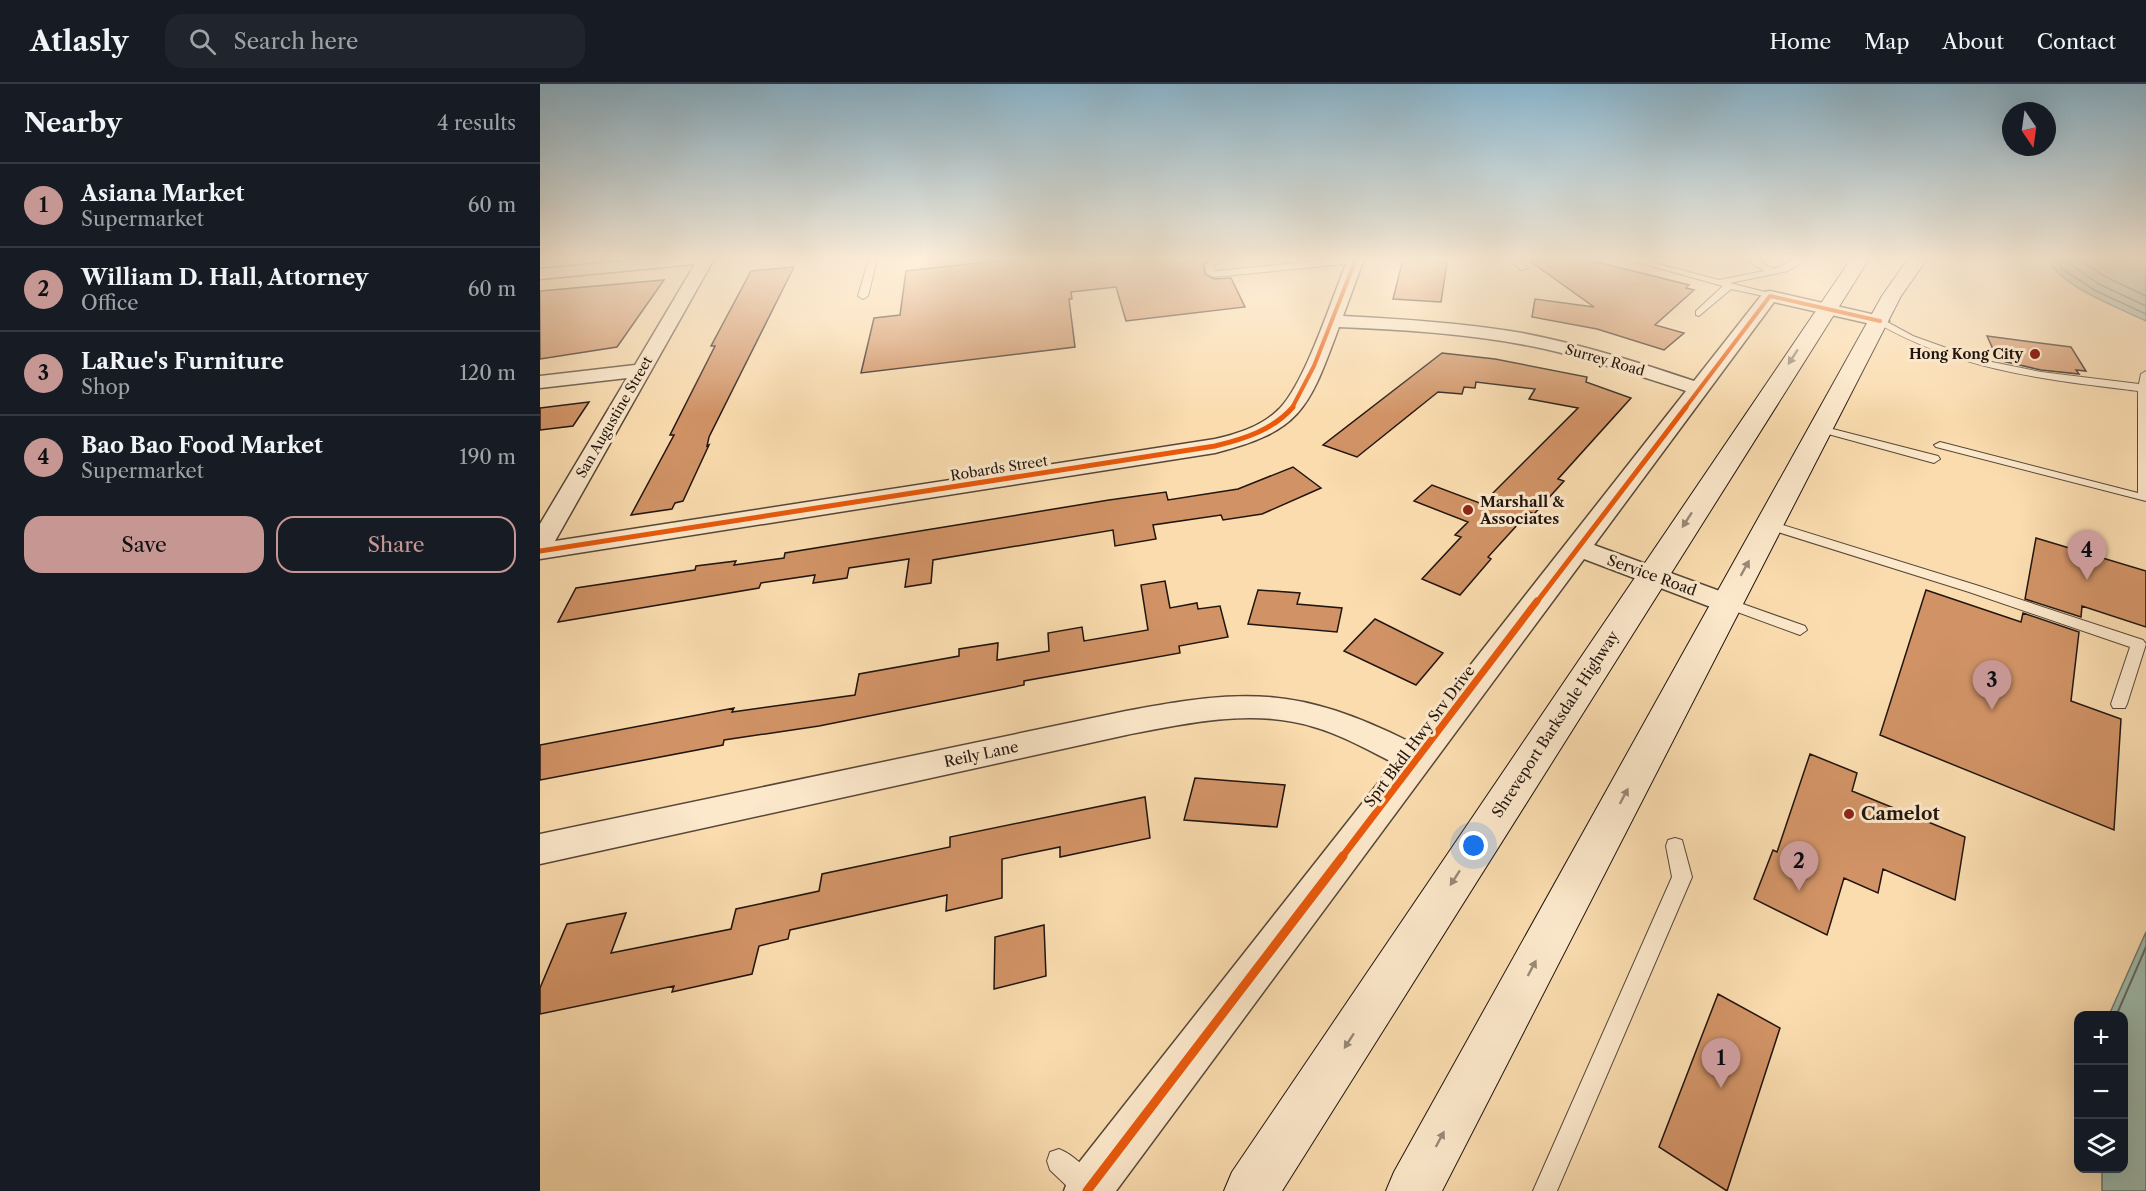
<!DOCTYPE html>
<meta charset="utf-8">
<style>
body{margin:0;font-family:"Libre Caslon Text",serif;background:#20242c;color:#f1f3f6}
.controls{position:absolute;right:18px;bottom:18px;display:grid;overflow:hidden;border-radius:12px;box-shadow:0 6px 24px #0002}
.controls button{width:54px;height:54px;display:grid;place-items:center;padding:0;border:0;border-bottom:2px solid #363941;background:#171b24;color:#f1f3f6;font:30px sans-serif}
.compass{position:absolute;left:1462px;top:18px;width:54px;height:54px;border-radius:50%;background:#171b24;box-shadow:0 6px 24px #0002;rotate:167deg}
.you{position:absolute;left:934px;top:762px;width:21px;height:21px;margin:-15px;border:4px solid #fff;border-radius:50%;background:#1a73e8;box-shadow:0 0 0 9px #1a73e833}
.badge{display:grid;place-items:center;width:39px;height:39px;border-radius:50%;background:#c59692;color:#111;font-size:20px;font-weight:700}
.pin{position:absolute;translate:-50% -50px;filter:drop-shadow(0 2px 3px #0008)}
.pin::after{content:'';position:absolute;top:32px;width:21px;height:18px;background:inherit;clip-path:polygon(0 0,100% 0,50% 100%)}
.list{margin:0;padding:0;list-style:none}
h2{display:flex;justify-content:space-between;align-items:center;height:78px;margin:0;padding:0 24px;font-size:26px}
h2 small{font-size:20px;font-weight:400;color:#9ea1a6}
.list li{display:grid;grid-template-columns:39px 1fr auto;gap:18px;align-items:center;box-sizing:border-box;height:84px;padding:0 24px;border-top:2px solid #363941}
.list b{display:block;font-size:22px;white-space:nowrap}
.list p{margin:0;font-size:20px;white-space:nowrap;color:#9ea1a6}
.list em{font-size:20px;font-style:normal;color:#9ea1a6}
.actions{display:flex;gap:12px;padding:18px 24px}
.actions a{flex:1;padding:14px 0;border:2px solid #c59692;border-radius:18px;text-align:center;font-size:21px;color:#c59692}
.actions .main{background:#c59692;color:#111}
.icon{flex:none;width:33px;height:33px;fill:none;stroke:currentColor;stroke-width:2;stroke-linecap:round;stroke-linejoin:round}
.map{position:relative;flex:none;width:1606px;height:1107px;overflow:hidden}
header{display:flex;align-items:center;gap:36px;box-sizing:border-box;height:84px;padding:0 30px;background:#171b24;border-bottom:2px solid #363941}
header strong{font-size:28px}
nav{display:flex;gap:33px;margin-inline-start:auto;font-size:21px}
.search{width:420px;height:54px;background:#20242c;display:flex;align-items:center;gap:15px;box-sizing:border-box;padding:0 21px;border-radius:18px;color:#9ea1a6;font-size:22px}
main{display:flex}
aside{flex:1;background:#171b24}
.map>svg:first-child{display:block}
.water{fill:#9ebbad;stroke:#6c796e;stroke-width:1.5}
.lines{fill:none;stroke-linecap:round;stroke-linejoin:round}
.shore-far1{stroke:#60685e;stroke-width:1.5}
.shore{stroke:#60685e;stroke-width:2}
.building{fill:#d19366;stroke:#211510;stroke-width:1.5}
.service-casing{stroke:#574738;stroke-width:2}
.minor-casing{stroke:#574738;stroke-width:3}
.secondary-casing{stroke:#211510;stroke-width:2}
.service{fill:#fce8cb;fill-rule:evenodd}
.minor{fill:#fce8cb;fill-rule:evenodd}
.secondary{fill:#fce8cb;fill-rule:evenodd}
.cycleway-far3-casing{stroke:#fce8cb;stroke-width:6}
.cycleway-far2-casing{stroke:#fce8cb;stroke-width:8}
.cycleway-far1-casing{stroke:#fce8cb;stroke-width:10}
.cycleway-casing{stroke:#fce8cb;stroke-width:13}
.cycleway-far3{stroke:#e8590c;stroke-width:4}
.cycleway-far2{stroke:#e8590c;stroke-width:5}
.cycleway-far1{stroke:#e8590c;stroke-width:7}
.cycleway{stroke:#e8590c;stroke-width:9}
.oneway{fill:#998977}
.poi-dot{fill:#8f2418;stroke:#fce8cb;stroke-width:2}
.labels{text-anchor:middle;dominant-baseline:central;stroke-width:6;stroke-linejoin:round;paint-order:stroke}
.far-poi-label{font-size:14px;font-weight:bold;fill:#211510;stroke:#fce8cb;text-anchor:end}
.far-street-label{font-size:14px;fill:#211510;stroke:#fce8cb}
.poi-label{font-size:15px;font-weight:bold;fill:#211510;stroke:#fce8cb;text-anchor:start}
.street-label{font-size:15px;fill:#211510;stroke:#fce8cb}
.near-poi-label{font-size:18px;font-weight:bold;fill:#211510;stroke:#fce8cb;text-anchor:start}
</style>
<header>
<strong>Atlasly</strong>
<div class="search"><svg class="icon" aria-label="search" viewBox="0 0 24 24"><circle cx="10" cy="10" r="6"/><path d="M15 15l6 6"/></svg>Search here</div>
<nav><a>Home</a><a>Map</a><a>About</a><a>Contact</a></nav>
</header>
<main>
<aside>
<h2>Nearby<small>4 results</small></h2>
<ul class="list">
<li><span class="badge">1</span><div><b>Asiana Market</b><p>Supermarket</p></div><em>60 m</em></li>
<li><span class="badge">2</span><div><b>William D. Hall, Attorney</b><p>Office</p></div><em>60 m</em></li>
<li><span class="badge">3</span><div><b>LaRue's Furniture</b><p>Shop</p></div><em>120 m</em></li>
<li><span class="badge">4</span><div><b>Bao Bao Food Market</b><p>Supermarket</p></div><em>190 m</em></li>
</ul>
<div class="actions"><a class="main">Save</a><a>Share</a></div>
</aside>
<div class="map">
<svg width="1606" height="1107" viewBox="0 0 1606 1107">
<rect width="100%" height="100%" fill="#fadcaf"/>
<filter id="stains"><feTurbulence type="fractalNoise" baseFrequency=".00333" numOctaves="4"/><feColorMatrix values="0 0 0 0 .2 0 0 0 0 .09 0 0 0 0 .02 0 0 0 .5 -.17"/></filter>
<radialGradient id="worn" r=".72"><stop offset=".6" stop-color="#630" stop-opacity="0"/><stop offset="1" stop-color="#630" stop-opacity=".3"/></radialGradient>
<!-- water -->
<path class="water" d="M 1514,175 L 1606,175 L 1606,237 C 1583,226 1524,203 1512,181 Z
M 1606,848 L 1606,1107 L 1562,1107 L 1562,1085 L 1584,1084 L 1584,932 L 1569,931 Z"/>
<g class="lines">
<!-- shore-far1 -->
<path class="shore-far1" d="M 1520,175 L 1521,184 L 1556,207 L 1606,230
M 1527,175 L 1528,179 L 1559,200 L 1606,222
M 1538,175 L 1564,192 L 1606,212"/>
<!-- shore -->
<path class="shore" d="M 1576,932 L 1606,863"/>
</g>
<!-- building -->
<path class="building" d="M 474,175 L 669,175 L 663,181 L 665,190 L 674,195 L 691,194 L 705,223 L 586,237 L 576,203 L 531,208 L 532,215 L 529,215 L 535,263 L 321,289 L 334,234 L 360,231 L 366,187 Z
M 863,175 L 896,175 L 896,178 L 907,179 L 901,218 L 853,215 Z
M 987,175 L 1045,175 L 1149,201 L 1146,204 L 1154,206 L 1115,241 L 1144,249 L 1124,266 L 1057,245 L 992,233 L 995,215 L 1054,223 Z
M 254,183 L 169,353 L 167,362 L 169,361 L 143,417 L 135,419 L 132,425 L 91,431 L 134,351 L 130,351 L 175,262 L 171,262 L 211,187 Z
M 124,196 L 77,263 L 0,275 L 0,207 Z
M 1447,252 L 1531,263 L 1546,287 L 1536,286 L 1539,290 L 1501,286 L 1458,276 Z
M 902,269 L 955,275 L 1047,293 L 1046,298 L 1091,314 L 1018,395 L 1024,397 L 994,430 L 989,428 L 948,473 L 951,475 L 920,511 L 882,495 L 921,453 L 915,451 L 928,438 L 874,417 L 892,401 L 942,420 L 1038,324 L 989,315 L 995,305 L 936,298 L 935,304 L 924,303 L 922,310 L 898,308 L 817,373 L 783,361 Z
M 49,318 L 33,342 L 0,346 L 0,324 Z
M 753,383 L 781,404 L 722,430 L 683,436 L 681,431 L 613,441 L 616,455 L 575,462 L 573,446 L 393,476 L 391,499 L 365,503 L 369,475 L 309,484 L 307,494 L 273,499 L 275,491 L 221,499 L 219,504 L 18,538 L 36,504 L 155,486 L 156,482 L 196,477 L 194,481 L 244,474 L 245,469 L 569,416 L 626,408 L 628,416 L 698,405 Z
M 1496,454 L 1606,487 L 1606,543 L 1542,522 L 1541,533 L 1485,515 Z
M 625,497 L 630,524 L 657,519 L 658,525 L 680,522 L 688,553 L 639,562 L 640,569 L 484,597 L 484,601 L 279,642 L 184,656 L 183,661 L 0,696 L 0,661 L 194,624 L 192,628 L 315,611 L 319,590 L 419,572 L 419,565 L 458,559 L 457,576 L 509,567 L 508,549 L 542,543 L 544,557 L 608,546 L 601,501 Z
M 718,506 L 760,509 L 757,520 L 802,524 L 797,548 L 708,540 Z
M 1386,506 L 1481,538 L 1483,529 L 1539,548 L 1531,617 L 1581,635 L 1574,746 L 1340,651 Z
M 835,535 L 903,569 L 876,601 L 804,567 Z
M 1270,670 L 1317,689 L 1312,707 L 1425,753 L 1415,816 L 1343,785 L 1338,809 L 1304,794 L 1287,851 L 1214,815 L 1233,766 L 1237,768 Z
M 655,694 L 745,701 L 737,743 L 644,736 Z
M 605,713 L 610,754 L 520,773 L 520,763 L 462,775 L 462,814 L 406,827 L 407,811 L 250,846 L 248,855 L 219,862 L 212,890 L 132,908 L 134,902 L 0,930 L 0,904 L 27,840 L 86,829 L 71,869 L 191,845 L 196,825 L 279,807 L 282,790 L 410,763 L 410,753 Z
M 504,841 L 506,892 L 454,905 L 455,853 Z
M 1178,910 L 1240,944 L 1187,1107 L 1119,1063 Z"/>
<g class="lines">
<!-- service casing -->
<g class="service-casing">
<path id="service" d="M 329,175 L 337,175 L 328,212 L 323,215 L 318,212 Z
M 673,175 L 682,175 L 673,182 L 675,187 L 801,175 L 819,176 L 815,179 L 674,193 L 667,190 L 665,181 Z
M 969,175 L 978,175 L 988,184 L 981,186 Z
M 1086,175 L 1099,175 L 1179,196 L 1224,187 L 1205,175 L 1215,175 L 1233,185 L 1258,175 L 1268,175 L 1248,187 L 1190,199 L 1233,210 L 1233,214 L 1191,205 L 1159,232 L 1156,231 L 1156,227 L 1183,202 Z
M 1340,234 L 1373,252 L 1437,275 L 1501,288 L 1599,300 L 1601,290 L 1606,287 L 1606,417 L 1396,363 L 1394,361 L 1400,358 L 1598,409 L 1598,307 C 1503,295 1421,287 1337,239 L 1335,237 Z
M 1281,342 L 1398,372 L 1400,375 L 1394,379 L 1277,347 L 1277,343 Z
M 1230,437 L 1439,502 L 1603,556 L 1606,560 L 1587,620 L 1585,624 L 1573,624 L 1571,620 L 1590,563 L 1429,508 L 1225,444 L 1223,441 Z
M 1186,514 L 1265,542 L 1267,546 L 1260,551 L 1181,522 L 1179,519 Z
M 1135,754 L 1142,756 L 1152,793 L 1017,1107 L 993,1107 L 1132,793 L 1126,762 L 1128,756 Z
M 519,1065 C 534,1071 551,1087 557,1102 L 555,1107 L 532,1107 L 510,1086 L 507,1077 L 510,1068 Z"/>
</g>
<!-- minor casing -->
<g class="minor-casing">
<path id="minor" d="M 108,175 L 174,175 L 15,457 L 675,355 C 697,350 720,343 737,327 C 764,304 793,211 808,175 L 824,175 L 803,232 C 863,235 923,239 982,249 C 1040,260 1098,278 1154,297 L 1224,208 L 1230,207 L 1340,232 L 1349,237 L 1340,242 L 1234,218 L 1054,461 L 1196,513 L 1200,519 L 1196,525 L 1186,528 L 1176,525 L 1044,475 L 576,1107 L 524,1107 L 530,1090 L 854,679 C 828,666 802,651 774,643 C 714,624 647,639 586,651 L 0,780 L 0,750 L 586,627 C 705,604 760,603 870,658 L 1146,307 C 1100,292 1053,276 1005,265 C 937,250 868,246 799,243 C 769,323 763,347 675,369 L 0,475 L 0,440 L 87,294 L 0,304 L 0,292 L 95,281 L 155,180 L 0,195 L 0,185 Z"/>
</g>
<!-- secondary casing -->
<g class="secondary-casing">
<path id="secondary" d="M 1311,175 L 1329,175 L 742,1107 L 684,1107 L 692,1088 Z
M 1368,175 L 1387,175 L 1361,212 L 902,1107 L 846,1107 L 854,1088 L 1342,212 Z"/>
</g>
<!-- service -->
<use href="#service" class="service"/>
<!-- minor -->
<use href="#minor" class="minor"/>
<!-- secondary -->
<use href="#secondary" class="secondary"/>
<!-- cycleway-far3 casing -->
<g class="cycleway-far3-casing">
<path id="cycleway-far3" d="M 752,324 L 774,282 L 816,175
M 1145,324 L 1230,212 L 1340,237"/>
</g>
<!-- cycleway-far2 casing -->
<g class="cycleway-far2-casing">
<path id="cycleway-far2" d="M 0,467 L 675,362 C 704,355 733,346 753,323
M 996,519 L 1146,323"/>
</g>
<!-- cycleway-far1 casing -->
<g class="cycleway-far1-casing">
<path id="cycleway-far1" d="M 802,773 L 997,517"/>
</g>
<!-- cycleway casing -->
<g class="cycleway-casing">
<path id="cycleway" d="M 547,1107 L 803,772"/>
</g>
<!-- cycleway-far3 -->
<use href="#cycleway-far3" class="cycleway-far3"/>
<!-- cycleway-far2 -->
<use href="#cycleway-far2" class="cycleway-far2"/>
<!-- cycleway-far1 -->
<use href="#cycleway-far1" class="cycleway-far1"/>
<!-- cycleway -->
<use href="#cycleway" class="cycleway"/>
</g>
<!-- one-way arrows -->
<defs><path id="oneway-solid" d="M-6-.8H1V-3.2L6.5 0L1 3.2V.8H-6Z" transform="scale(1.5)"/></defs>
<g class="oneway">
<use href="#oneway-solid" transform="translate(1253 273) rotate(123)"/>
<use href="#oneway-solid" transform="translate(1147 436) rotate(123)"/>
<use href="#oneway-solid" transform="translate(1205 484) rotate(-61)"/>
<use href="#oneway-solid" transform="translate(1084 712) rotate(-62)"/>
<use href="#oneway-solid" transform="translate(915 794) rotate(123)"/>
<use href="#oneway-solid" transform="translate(992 884) rotate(-62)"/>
<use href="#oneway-solid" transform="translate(809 957) rotate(123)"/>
<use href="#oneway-solid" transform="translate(900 1055) rotate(-62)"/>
</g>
<!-- sky -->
<linearGradient id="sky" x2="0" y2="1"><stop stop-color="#8ab7d0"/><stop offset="0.53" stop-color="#fdefdb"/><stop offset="1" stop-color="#fdefdb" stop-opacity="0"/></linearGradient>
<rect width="1606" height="330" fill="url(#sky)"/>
<!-- markers -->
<g class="poi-dot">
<circle cx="1495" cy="270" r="6"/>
<circle cx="928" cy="426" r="6"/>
<circle cx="1309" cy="730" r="6"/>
</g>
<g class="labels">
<!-- far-poi labels -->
<g class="far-poi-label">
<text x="1483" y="270">Hong Kong City</text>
</g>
<!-- far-street labels -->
<g class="far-street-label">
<text transform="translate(1065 276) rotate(16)">Surrey Road</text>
<text transform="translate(74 333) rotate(-60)">San Augustine Street</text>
<text transform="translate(459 384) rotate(-9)">Robards Street</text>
</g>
<!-- poi labels -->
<g class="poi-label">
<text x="940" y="417">Marshall &amp;<tspan x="940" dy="17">Associates</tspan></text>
</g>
<!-- street labels -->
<g class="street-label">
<text transform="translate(1112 491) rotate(20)">Service Road</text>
<text transform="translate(1015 640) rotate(-57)">Shreveport Barksdale Highway</text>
<text transform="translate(879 652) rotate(-53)">Sprt Bkdl Hwy Srv Drive</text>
<text transform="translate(441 670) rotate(-12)">Reily Lane</text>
</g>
<!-- near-poi labels -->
<g class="near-poi-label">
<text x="1321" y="730">Camelot</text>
</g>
</g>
<rect width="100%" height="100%" filter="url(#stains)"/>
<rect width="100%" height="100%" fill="url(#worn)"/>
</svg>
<div class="controls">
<button>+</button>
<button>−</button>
<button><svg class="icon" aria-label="layers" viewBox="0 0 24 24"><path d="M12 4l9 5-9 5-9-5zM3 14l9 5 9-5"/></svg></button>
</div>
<svg class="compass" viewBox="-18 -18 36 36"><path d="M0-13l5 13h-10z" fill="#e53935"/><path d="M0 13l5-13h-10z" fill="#9ea1a6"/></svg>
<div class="you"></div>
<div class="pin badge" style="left:1181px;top:1004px">1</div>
<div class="pin badge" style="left:1259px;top:807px">2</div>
<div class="pin badge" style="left:1452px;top:626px">3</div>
<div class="pin badge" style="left:1547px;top:496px">4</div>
</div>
</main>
